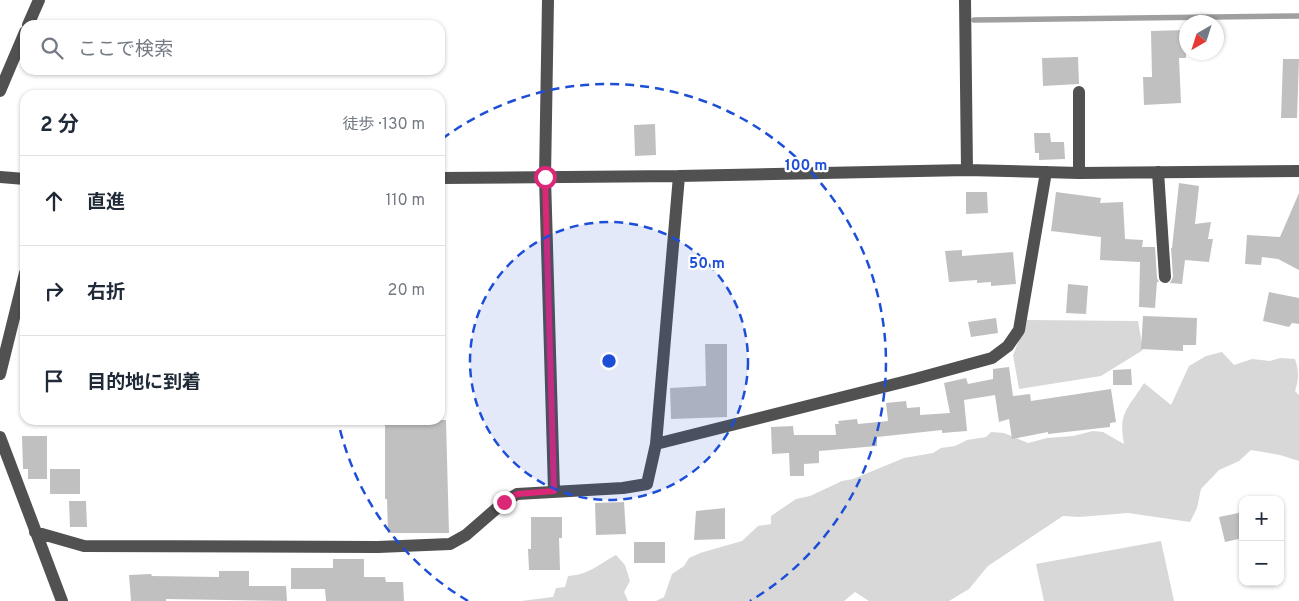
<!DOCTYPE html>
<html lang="ja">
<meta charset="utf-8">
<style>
body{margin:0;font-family:Overpass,"Noto Sans JP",sans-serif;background:#f6f6f7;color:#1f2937}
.controls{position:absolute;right:15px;bottom:15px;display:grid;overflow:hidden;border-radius:10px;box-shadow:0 1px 4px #0004}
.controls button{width:45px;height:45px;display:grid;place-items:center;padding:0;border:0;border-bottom:1px solid #e0e1e3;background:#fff;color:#1f2937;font:25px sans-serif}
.compass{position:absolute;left:1179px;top:15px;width:45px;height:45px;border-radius:50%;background:#fff;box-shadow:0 1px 4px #0004;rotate:219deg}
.stop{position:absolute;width:15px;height:15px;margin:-11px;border:4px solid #db2777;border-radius:50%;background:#fff}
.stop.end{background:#db2777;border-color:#fff;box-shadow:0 1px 5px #0008}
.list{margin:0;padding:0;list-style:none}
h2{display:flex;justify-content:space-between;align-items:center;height:65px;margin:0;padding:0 20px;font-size:21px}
h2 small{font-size:16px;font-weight:400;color:#747a83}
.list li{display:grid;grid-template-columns:32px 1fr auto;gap:15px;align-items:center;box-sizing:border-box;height:90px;padding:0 20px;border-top:1px solid #e0e1e3}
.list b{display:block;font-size:19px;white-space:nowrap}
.list em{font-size:16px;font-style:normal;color:#747a83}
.icon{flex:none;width:28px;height:28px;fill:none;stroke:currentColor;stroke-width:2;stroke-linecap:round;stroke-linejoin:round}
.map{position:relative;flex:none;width:1299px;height:601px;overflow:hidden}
.search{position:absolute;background:#fff;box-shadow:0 1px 4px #0004;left:20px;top:20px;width:425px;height:55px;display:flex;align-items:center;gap:12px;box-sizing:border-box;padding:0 18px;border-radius:15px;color:#747a83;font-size:19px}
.panel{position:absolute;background:#fff;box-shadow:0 1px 4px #0004;left:20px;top:90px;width:425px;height:335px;border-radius:15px}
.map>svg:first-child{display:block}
.green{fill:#d8d8d8}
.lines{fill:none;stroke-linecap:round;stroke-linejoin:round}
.stream{stroke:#9f9f9f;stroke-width:5.5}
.building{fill:#c0c0c0}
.minor{stroke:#515151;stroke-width:12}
.route{stroke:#db2777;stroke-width:6}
.ring{fill:none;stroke:#1d4ed8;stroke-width:2.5;stroke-dasharray:9 6}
.centre{fill:#1d4ed8;stroke:#fff;stroke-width:2.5}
.ring-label{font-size:15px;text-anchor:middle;font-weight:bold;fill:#1d4ed8;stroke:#fff;stroke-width:4.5;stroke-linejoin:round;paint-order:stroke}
</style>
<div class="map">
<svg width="1299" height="601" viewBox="0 0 1299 601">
<rect width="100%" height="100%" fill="#fff"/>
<!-- green -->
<path class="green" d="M 1027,320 L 1138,321 L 1143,350 L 1101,376 L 1019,389 L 1013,355 Z
M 1222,352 L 1234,365 L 1252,359 L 1270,361 L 1280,358 L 1295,359 C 1299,371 1299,379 1295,391 L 1299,395 L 1299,461 L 1280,455 L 1251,450 L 1239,461 L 1219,470 L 1201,489 L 1197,508 L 1190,522 L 1128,513 L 1079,517 L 1063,516 L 988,566 L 969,589 L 949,601 L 869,601 L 855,592 L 844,601 L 656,601 L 664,597 L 672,574 L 684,566 L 689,558 L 700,553 L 742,541 L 758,526 L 771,524 L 771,516 L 796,499 L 810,496 L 842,481 L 853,479 L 904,458 L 933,453 L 941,448 L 955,446 L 967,440 L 986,437 L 991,432 L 1004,433 L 1028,443 L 1047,438 L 1073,436 L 1093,431 L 1103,432 L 1124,444 C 1118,412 1128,409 1144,383 L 1171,405 L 1189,366 L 1206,356 Z
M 1161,541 L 1174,601 L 1044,601 L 1036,564 Z
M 616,555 L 625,565 L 630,581 L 624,592 L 628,601 L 521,601 L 553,597 L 556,588 L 565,587 L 568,576 C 591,574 597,565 616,555 Z"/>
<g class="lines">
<!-- stream -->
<path class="stream" d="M 974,20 L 1299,16"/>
</g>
<!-- building -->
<path class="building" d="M 1186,30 L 1186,58 L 1179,58 L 1181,103 L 1144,105 L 1143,77 L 1152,77 L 1151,31 Z
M 1078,57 L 1079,84 L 1043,86 L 1042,58 Z
M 1283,59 L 1299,59 L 1297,118 L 1281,118 Z
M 655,124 L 656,155 L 635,156 L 634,125 Z
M 1034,133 L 1050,133 L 1051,142 L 1064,142 L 1065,159 L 1039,160 L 1039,153 L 1035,153 Z
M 1179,183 L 1199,186 L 1195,224 L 1211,222 L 1208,239 L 1213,239 L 1209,262 L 1185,260 L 1182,284 L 1170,283 L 1173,277 L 1171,248 L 1172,248 Z
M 966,192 L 987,192 L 988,213 L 966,214 Z
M 1056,192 L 1101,198 L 1100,203 L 1123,202 L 1125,239 L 1143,240 L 1142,247 L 1155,247 L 1157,278 L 1159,282 L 1157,282 L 1155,308 L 1139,307 L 1140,262 L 1100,260 L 1101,237 L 1051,231 Z
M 1299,193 L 1299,270 L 1278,259 L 1262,257 L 1261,265 L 1245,264 L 1247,235 L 1280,237 Z
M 962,250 L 962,256 L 1013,252 L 1016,284 L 991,286 L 991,282 L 977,283 L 977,280 L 949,282 L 945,251 Z
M 1068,284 L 1088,286 L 1086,314 L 1066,313 Z
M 1269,292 L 1299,298 L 1299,324 L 1292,323 L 1289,327 L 1263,321 Z
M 1143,316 L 1197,318 L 1196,345 L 1183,345 L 1183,351 L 1141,349 Z
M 996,318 L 998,333 L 971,337 L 968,322 Z
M 705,344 L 727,344 L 727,417 L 671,419 L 670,388 L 706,386 Z
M 1009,367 L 1013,396 L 1030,394 L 1031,401 L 1111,389 L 1116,422 L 1110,423 L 1110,427 L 1048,434 L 1048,432 L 1012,439 L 1009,419 L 999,422 L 995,395 L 964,400 L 967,431 L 942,433 L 942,430 L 877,437 L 877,446 L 819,451 L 819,463 L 804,464 L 804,476 L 790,476 L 789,453 L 772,454 L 771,427 L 793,426 L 794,435 L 836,435 L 835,424 L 839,424 L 838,421 L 857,419 L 858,424 L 888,421 L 886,403 L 906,401 L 907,408 L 920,407 L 920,415 L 950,413 L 944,383 L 966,378 L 968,384 L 993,379 L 993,369 Z
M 1131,369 L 1132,385 L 1113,385 L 1113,370 Z
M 385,420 L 446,420 L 449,533 L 388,533 L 387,499 L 385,499 Z
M 22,436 L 47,436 L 47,479 L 28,479 L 28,469 L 23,469 Z
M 50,469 L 80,469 L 80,494 L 50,494 Z
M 69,501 L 86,501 L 87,527 L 70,527 Z
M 624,502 L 626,534 L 596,535 L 595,503 Z
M 725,508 L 725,539 L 694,540 L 696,511 Z
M 1243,512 L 1243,538 L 1225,542 L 1219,517 Z
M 531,517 L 562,517 L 562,538 L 559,538 L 560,570 L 529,570 L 528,549 L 531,549 Z
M 634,542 L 665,542 L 665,563 L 634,563 Z
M 333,559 L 364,559 L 364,577 L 385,577 L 386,582 L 403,582 L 404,601 L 326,601 L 325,589 L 291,589 L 291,568 L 333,568 Z
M 219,571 L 249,571 L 249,586 L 286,586 L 287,601 L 166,599 L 166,601 L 131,601 L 129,575 L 151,574 L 152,576 L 219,577 Z"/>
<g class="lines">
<!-- minor -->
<path class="minor" d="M 548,0 L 545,177 L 554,491
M 965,0 L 967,170
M 28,25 L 39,0
M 0,91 L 25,32
M 1158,172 L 1165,277
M 1079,173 L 1079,92
M 0,177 L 25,179
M 440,178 L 679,176 L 967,170 L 1079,173 L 1299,171
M 0,374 L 25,273
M 0,437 L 62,601
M 656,444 L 679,176
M 35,532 L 84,546 L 378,547 L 450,544 L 466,535 L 504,502 L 517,494 L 623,488 L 647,484 L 656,444 L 915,379 L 992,358 L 1008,346 L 1019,330 L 1046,172"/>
</g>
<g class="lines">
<!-- route -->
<path class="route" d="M 504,502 L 517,494 L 554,491 L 545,177"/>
</g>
<!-- distance rings -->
<circle cx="609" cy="361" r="139" fill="#1d4ed8" fill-opacity=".12"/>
<g class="ring">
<circle cx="609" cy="361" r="139"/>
<path d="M468 601A278 278 0 0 1 338 421M442 139A278 278 0 1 1 750 601"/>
</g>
<circle cx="609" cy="361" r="8" class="centre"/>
<g class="ring-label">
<text x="806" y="170">100 m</text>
<text x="707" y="268">50 m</text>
</g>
</svg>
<div class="controls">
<button>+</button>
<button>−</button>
</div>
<svg class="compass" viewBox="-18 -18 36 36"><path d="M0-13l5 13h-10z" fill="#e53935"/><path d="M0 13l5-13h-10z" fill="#747a83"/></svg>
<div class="stop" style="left:545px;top:177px"></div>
<div class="stop end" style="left:504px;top:502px"></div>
<div class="search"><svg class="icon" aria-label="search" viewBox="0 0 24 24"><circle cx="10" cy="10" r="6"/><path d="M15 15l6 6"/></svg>ここで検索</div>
<section class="panel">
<h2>2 分<small>徒歩 · 130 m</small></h2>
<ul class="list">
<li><svg class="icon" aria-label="ahead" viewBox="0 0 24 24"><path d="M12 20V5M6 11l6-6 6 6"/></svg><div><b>直進</b></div><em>110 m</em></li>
<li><svg class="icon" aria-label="right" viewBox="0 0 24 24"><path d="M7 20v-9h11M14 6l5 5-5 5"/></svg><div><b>右折</b></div><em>20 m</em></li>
<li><svg class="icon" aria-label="arrive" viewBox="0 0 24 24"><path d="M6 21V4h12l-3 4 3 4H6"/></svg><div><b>目的地に到着</b></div></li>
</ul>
</section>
</div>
